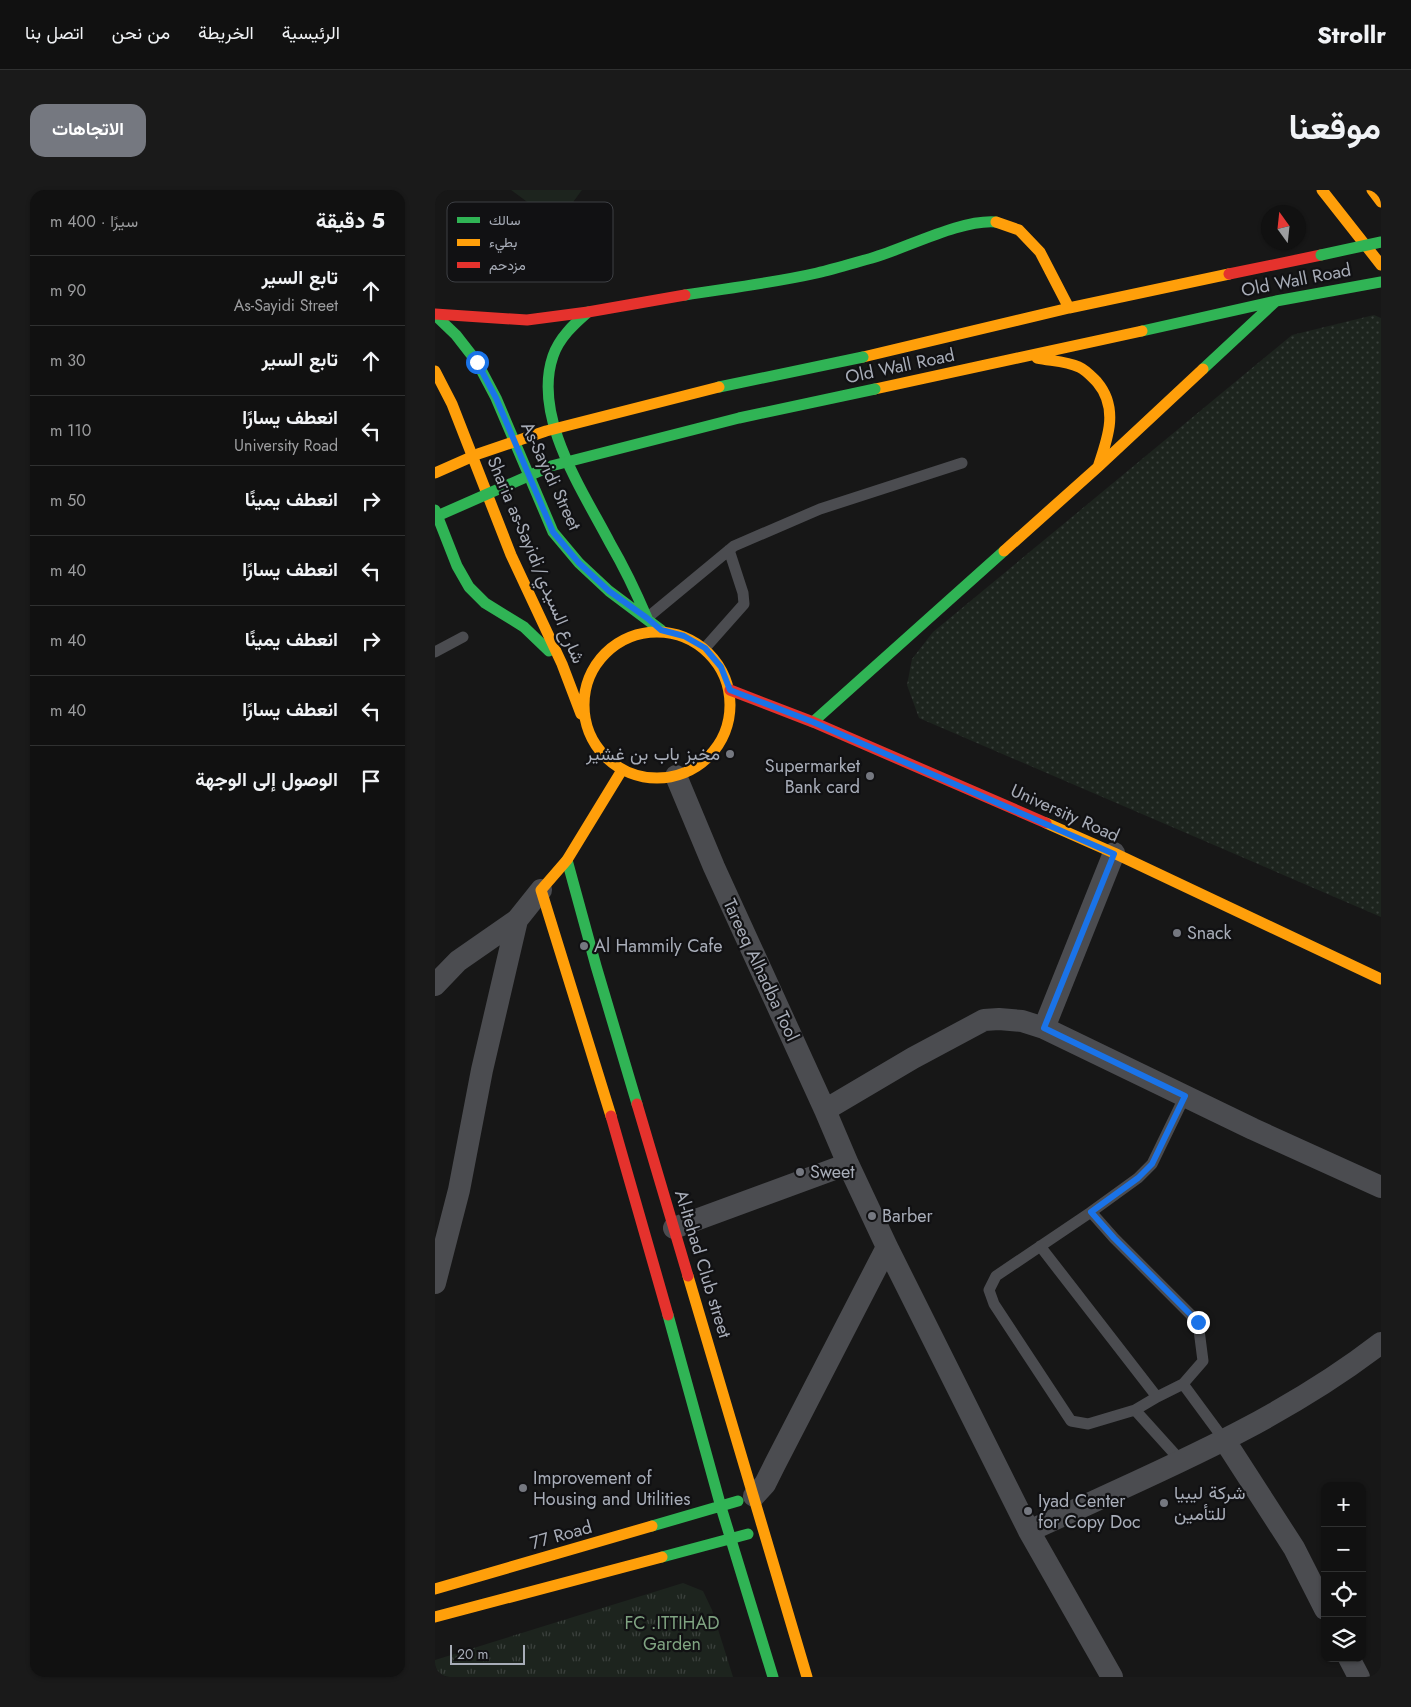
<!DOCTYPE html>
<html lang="ar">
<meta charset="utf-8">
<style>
body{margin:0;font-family:Jost,Vazirmatn,sans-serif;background:#1a1a1a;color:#f1f3f6;direction:rtl}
.controls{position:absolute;right:15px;bottom:15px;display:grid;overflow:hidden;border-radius:10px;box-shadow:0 1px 4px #0004}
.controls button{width:45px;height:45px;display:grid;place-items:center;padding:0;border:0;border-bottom:1px solid #303131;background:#111;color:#f1f3f6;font:25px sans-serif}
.compass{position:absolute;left:826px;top:15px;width:45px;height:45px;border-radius:50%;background:#111;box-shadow:0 1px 4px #0004;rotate:345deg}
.scale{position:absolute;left:15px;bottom:12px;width:75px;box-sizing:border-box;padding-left:5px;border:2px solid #a8adb8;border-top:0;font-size:14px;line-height:18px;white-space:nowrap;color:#a8adb8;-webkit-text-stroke:4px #111113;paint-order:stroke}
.stop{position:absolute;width:15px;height:15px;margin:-11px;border:4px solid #1a73e8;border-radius:50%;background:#fff}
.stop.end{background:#1a73e8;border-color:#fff;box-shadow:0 1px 5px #0008}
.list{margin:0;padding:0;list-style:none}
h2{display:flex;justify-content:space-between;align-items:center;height:65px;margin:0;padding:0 20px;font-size:21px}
h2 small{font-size:16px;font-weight:400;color:#9c9d9f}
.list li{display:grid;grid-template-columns:32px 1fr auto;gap:15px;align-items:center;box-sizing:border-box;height:70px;padding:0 20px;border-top:1px solid #303131}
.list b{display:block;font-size:19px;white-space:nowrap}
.list p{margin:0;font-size:16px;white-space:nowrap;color:#9c9d9f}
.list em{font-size:16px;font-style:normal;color:#9c9d9f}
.icon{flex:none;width:28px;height:28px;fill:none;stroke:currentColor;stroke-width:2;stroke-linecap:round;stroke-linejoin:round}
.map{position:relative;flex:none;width:946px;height:1487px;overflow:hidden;direction:ltr;border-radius:15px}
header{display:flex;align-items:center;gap:30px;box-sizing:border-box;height:70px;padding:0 25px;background:#111;border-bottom:1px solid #303131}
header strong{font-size:24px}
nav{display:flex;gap:28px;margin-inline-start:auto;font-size:18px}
.intro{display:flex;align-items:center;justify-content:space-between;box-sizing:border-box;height:120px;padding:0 30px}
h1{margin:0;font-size:35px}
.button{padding:12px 22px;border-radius:15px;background:#757880;color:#fff;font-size:18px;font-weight:700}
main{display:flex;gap:30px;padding:0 30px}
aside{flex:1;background:#111;border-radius:15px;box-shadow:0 1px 4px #0004}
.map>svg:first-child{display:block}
.grass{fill:url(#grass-dots)}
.park{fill:url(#park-tufts)}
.pitch{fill:#1d241e}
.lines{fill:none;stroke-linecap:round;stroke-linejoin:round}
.lane{stroke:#4b4c50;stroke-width:11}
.street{stroke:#4b4c50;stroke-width:22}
.fast{stroke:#30b455;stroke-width:11}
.slow{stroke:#ff9f0a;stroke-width:11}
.jam{stroke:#e5322d;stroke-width:11}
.fast-bridge{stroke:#30b455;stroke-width:11}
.slow-bridge{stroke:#ff9f0a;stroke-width:11}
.route{stroke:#1a73e8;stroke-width:6}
.poi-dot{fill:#757880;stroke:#111113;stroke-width:2}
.labels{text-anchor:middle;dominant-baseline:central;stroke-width:4.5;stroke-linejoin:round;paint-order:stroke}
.street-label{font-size:18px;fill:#a8adb8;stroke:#111113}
.poi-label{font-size:18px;fill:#a8adb8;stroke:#111113;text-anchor:start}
.park-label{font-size:18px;fill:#7fa381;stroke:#111113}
.key{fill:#111113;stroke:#3e4045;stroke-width:1}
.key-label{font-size:14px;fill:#a8adb8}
</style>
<header>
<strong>Strollr</strong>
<nav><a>الرئيسية</a><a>الخريطة</a><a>من نحن</a><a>اتصل بنا</a></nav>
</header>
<div class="intro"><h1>موقعنا</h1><a class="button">الاتجاهات</a></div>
<main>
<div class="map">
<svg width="946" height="1487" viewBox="0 0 946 1487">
<defs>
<pattern id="grass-dots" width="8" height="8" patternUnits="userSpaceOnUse" patternTransform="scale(1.25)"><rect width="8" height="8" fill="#1d241e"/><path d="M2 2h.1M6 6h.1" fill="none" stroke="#3b413d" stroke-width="1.8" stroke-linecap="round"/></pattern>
<pattern id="park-tufts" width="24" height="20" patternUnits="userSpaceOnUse" patternTransform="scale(1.25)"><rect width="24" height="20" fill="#1d241e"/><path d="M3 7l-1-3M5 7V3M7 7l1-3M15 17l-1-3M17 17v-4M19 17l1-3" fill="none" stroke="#3b413d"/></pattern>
</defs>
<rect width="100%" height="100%" fill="#171717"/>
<!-- grass -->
<path class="grass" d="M 939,125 L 946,128 L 946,727 L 484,528 L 472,495 L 477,469 L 498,442 L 857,145 Z"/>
<!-- park -->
<path class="park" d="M 248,1393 L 268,1401 L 277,1420 L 298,1487 L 0,1487 L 0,1470 Z"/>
<!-- pitch -->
<path class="pitch" d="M 76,0 L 147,0 L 122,34 Z"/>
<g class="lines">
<!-- lane -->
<path class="lane" d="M 212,428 L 299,356 L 385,319 L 527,273
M 270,458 L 309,414 L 308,403 L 294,360
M 0,462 L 28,447
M 656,1022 L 679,1048 L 763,1132 L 768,1171 L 748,1194 L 722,1207 L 700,1220 L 653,1234 L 636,1231 L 559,1114 L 554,1100 L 561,1086 Z
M 656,1022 L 703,988 L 717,974 L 750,906
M 605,1056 L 722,1207
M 748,1194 L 790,1251
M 700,1220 L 746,1271"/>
<!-- street -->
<path class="street" d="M 241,586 L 279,677 L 390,920 L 413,974 L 452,1057 L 594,1341 L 677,1487
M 0,795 L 23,771 L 82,730 L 106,700
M 609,838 L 679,663
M 390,920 L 478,868 L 549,830 L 564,829 L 587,831 L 609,838 L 818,939 L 946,997
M 239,1038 L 413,974
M 0,1093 L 24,1000 L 47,880 L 82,730
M 790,1251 L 859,1358 L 890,1419
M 319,1306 L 330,1294 L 340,1274 L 452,1057
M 594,1341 C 715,1285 840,1235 946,1153
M 914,1468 L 924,1487"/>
<!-- fast -->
<path class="fast" d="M 250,105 C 294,98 338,93 382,83 C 400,79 419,73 437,68 C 472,58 526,29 561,32
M 153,122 C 139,134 124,148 118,166 C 97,227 148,301 175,353 C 189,377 201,402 212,428
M 0,125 L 21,145 L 42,172 L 61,208 L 118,342 L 144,373 L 174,401 L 226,440
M 707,141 L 841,111 L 946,92
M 768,179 L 841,111
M 0,320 L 22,376 L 34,397 L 50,413 L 89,437 L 114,461
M 378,532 L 569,361
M 132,670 L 161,776 L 202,914
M 233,1125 L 286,1317 L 338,1487
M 217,1336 L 303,1311
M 227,1367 L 313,1344"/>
<!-- slow -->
<path class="slow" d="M 887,0 L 946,75
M 937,0 L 946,12
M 561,32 L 584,40 L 605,62 L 634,118
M 428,167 L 634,118 L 794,84
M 602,168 C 616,171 631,171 644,177 C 651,180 657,187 662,192 C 684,218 673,248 663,277
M 0,181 L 17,214 L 76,365 L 127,474 L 146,524
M 440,199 L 707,141
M 569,361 L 663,277 L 768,179
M149 515a73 73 0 1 1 146 0a73 73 0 1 1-146 0Z
M 611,633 L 679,663 L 946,789
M 176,926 L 106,700 L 132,670 L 187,580
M 253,1086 L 372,1487
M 0,1399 L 217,1336
M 0,1427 L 227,1367"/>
<!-- jam -->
<path class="jam" d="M 794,84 L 886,65
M 0,124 L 92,130 L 153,122 L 250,105
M 295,500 L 378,532 L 611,633
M 202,914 L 253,1086
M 176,926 L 233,1125"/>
<!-- fast-bridge -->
<path class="fast-bridge" d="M 886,65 L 946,52
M 284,197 L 428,167
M 0,327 L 116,276 L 304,228 L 440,199"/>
<!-- slow-bridge -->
<path class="slow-bridge" d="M 0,283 L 43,264 L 111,241 L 284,197"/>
</g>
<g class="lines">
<!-- route -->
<path class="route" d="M 42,172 L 61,208 L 118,342 L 144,373 L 174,401 L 212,428 L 226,440 L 249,446 L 270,458 L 286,477 L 295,500 L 378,532 L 679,664 L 609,838 L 750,906 L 717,974 L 703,988 L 656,1022 L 679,1048 L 763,1132"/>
</g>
<!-- markers -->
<g class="poi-dot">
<circle cx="295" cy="564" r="5"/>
<circle cx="435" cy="586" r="5"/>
<circle cx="742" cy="743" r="5"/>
<circle cx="149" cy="756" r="5"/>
<circle cx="365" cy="982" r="5"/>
<circle cx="437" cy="1026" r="5"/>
<circle cx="88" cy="1298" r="5"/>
<circle cx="729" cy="1313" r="5"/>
<circle cx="593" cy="1321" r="5"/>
</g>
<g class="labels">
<!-- street labels -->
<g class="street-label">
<text transform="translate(861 90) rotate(-11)">Old Wall Road</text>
<text transform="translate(465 176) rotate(-12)">Old Wall Road</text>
<text transform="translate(116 286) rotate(65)">As-Sayidi Street</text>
<text transform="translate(101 370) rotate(67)">Sharia as-Sayidi/شارع السيدي</text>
<text transform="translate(630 623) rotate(24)">University Road</text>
<text transform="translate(326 780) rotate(65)">Tareeq Alhadba Tool</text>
<text transform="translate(268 1074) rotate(73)">Al-Itehad Club street</text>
<text transform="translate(126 1345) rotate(-16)">77 Road</text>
</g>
<!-- poi labels -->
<g class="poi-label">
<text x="285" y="564" text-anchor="end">مخبز باب بن غشير</text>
<text x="425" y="576" text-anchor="end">Supermarket<tspan x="425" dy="21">Bank card</tspan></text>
<text x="752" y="743">Snack</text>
<text x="159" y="756">Al Hammily Cafe</text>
<text x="375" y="982">Sweet</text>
<text x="447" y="1026">Barber</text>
<text x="98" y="1288">Improvement of<tspan x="98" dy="21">Housing and Utilities</tspan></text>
<text x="739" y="1303">شركة ليبيا<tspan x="739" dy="21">للتأمين</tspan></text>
<text x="603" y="1311">Iyad Center<tspan x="603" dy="21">for Copy Doc</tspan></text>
</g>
<!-- park labels -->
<g class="park-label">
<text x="237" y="1433">FC .ITTIHAD<tspan x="237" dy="21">Garden</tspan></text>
</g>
</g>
<!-- legend -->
<rect x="12" y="12" width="166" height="80" rx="8" class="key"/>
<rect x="22" y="27" width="23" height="6" fill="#30b455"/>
<rect x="22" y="49" width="23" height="7" fill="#ff9f0a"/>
<rect x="22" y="72" width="23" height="6" fill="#e5322d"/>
<g class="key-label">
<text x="54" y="35">سالك</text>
<text x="54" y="57">بطيء</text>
<text x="54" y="80">مزدحم</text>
</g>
</svg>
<div class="controls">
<button>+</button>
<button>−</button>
<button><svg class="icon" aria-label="locate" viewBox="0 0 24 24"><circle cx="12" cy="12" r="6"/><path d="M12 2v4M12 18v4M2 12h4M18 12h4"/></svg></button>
<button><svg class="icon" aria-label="layers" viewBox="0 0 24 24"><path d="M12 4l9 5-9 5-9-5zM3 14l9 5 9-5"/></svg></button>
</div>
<svg class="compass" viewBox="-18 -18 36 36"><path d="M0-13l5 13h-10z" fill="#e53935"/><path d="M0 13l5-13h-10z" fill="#9c9d9f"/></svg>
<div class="scale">20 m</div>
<div class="stop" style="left:42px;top:172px"></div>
<div class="stop end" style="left:763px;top:1132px"></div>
</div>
<aside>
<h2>5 دقيقة<small>سيرًا · 400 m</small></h2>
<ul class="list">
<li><svg class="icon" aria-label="ahead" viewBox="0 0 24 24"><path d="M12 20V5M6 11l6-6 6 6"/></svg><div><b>تابع السير</b><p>As-Sayidi Street</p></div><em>90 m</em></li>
<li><svg class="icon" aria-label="ahead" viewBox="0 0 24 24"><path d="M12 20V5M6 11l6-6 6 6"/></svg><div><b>تابع السير</b></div><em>30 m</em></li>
<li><svg class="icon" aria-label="left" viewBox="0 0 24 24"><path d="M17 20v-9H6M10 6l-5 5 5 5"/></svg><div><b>انعطف يسارًا</b><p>University Road</p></div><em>110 m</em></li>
<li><svg class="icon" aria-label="right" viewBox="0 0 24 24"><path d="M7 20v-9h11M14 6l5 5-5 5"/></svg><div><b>انعطف يمينًا</b></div><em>50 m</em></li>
<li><svg class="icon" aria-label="left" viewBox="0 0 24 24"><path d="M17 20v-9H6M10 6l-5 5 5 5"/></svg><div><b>انعطف يسارًا</b></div><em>40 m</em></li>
<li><svg class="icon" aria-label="right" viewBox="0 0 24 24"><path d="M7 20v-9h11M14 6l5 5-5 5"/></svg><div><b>انعطف يمينًا</b></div><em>40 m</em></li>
<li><svg class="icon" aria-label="left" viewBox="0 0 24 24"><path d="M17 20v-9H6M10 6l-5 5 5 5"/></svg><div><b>انعطف يسارًا</b></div><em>40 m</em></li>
<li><svg class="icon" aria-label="arrive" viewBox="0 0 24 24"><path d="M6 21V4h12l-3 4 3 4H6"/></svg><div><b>الوصول إلى الوجهة</b></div></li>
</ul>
</aside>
</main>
